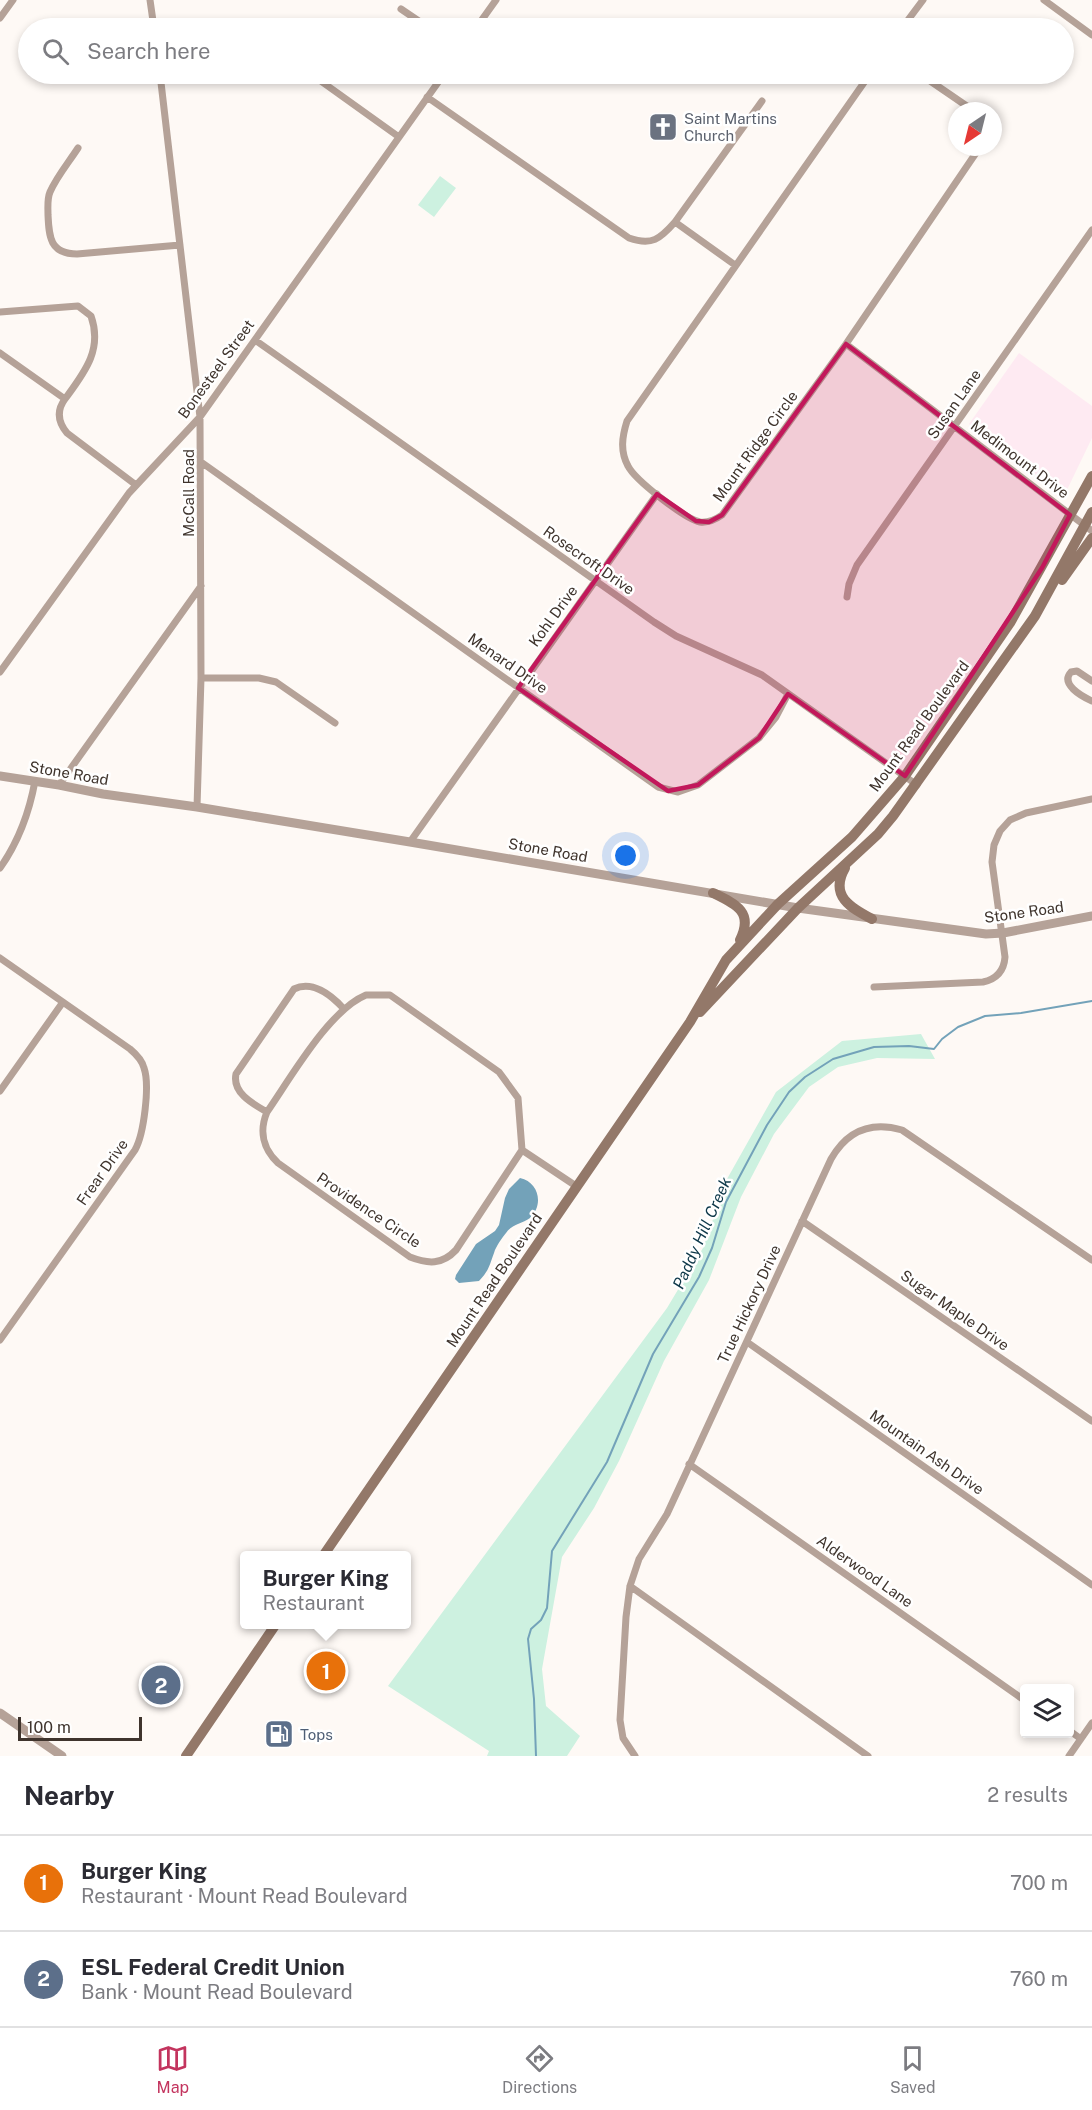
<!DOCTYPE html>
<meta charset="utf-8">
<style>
body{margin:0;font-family:"Public Sans",sans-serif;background:#f2f2f3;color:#2b2b33}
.controls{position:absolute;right:18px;bottom:18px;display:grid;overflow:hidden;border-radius:6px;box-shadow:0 3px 9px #0003}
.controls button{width:54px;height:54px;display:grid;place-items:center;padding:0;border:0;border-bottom:2px solid #e1e1e2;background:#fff;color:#2b2b33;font:30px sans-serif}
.compass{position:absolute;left:948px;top:102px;width:54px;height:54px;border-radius:50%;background:#fff;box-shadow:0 3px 9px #0003;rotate:215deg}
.scale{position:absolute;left:18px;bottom:15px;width:124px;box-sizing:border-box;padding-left:6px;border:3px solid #3f342d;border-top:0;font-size:16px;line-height:21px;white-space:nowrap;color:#3f342d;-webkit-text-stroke:4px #fff;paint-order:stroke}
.you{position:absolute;left:626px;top:856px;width:21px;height:21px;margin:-15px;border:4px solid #fff;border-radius:50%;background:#1a73e8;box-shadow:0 0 0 9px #1a73e833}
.badge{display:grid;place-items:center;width:39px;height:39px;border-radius:50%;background:#c3345e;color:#fff;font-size:20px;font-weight:700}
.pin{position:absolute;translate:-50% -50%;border:3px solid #fff;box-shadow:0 2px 6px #0006}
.popup{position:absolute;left:240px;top:1551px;width:171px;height:78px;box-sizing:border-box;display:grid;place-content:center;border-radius:6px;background:#fff;filter:drop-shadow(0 2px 4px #0005);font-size:20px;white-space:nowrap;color:#7c7c81}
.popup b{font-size:22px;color:#2b2b33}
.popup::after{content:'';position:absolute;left:50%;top:100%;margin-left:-12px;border:12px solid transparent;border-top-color:#fff}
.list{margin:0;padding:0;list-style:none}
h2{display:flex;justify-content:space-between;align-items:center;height:78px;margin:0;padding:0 24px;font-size:26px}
h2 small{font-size:20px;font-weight:400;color:#7c7c81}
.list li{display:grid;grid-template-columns:39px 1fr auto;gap:18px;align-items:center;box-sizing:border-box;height:96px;padding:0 24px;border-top:2px solid #e1e1e2}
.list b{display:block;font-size:22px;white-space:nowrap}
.list p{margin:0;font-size:20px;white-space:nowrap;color:#7c7c81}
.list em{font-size:20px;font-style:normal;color:#7c7c81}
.icon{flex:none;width:33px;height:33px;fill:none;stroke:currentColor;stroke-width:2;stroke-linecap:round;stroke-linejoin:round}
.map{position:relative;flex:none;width:1092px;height:1756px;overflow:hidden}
.search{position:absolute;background:#fff;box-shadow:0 3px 9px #0003;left:18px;right:18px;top:18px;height:66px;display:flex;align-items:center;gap:15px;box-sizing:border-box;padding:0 21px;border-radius:33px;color:#7c7c81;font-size:22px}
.sheet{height:270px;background:#fff}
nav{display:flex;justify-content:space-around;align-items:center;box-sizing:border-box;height:84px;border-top:2px solid #e1e1e2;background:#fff;font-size:16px;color:#7c7c81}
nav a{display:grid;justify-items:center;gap:3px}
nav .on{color:#c3345e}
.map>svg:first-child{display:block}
.commercial{fill:#feeaf2}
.green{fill:#cdf1e0}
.water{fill:#73a2b9}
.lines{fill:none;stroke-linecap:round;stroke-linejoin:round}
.stream{stroke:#73a2b9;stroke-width:2}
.minor{stroke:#b5a298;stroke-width:7}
.tertiary{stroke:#b5a298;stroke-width:9}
.secondary{stroke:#937869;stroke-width:10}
.marked{fill:#c2185b;fill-opacity:0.2;stroke:#c2185b;stroke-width:4.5;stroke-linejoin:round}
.labels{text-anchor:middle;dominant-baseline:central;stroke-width:5;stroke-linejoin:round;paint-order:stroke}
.worship-label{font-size:15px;fill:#5b616d;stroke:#fff;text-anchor:start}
.street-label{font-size:15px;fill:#3f342d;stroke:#fff}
.service-label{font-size:15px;fill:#4e5e75;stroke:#fff;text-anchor:start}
.water-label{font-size:16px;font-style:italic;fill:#0e3849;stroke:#fff}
</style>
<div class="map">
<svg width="1092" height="1756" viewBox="0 0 1092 1756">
<rect width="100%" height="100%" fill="#fef9f5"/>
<!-- commercial -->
<path class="commercial" d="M 1019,353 L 1092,406 L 1092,438 L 1064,496 L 969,424 Z"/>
<!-- green -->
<path class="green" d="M 440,176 L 456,188 L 434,217 L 418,205 Z
M 921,1034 L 935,1059 L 877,1058 L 838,1067 L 809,1087 L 774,1134 L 741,1197 L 709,1280 L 664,1361 L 619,1461 L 594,1508 L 562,1557 L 542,1669 L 546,1706 L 580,1736 L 567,1756 L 487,1756 L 489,1751 L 388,1686 L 667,1308 L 703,1248 L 727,1179 L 776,1092 L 842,1041 Z"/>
<!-- water -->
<path class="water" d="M 520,1178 C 539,1182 544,1205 530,1218 C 522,1224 512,1224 506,1233 C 502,1238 496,1246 494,1253 C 489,1266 490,1269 479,1281 L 459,1283 L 455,1279 L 456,1275 L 476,1244 L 495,1231 L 499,1225 L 505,1198 L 509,1189 Z"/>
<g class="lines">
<!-- stream -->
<path class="stream" d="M 536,1756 L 534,1699 L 528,1639 L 531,1629 L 541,1620 L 547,1608 L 552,1551 L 607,1462 L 653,1354 L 699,1277 L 712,1248 L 726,1202 L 767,1125 L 789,1092 L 805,1077 L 833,1059 L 874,1047 L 909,1046 L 934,1049 L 942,1039 L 958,1027 L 985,1016 L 1021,1013 L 1092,1001"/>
<!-- minor -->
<path class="minor" d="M 150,0 L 154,28
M 1044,0 L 1092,35
M 401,9 L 429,28
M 0,18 L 13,0
M 476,28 L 496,0
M 902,28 L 923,0
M 160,74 L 200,417 L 201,678 L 197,807
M 311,74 L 399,137
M 870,74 L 627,421 C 622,437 620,451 628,466 C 635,480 685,519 700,522 C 709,523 715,520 722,515 L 846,344 L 980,147
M 920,74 L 974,111
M 427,97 L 629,238 C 652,246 660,239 675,222 L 762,101
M 78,148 C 69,162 57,176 50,192 C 47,199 48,207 48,215 C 49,237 50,254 77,254 L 180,245
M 675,222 L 735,265
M 0,312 L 78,306 L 91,316 C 103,350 84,373 65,399 L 0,353
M 255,340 L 654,622 L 676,636 L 762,675 L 917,785
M 846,344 L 1092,531
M 65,399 C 56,411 58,422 67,433 L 136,485
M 201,462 L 658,787 L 678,792 L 698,785 L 759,738 L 776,717 L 788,694
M 847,597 L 849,584 L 857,565 L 1092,230
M 0,672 L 129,493 L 200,417 L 444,74
M 201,678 L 259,678 L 276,682 L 335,723
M 1092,681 L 1077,671 L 1071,672 C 1060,684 1081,696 1092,701
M 59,785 L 201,586
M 410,842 L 657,494
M 0,868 C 19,841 29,814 35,781
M 0,958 L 130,1049 C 136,1054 142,1060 144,1068 C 150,1085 144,1134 135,1150 L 0,1340
M 874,987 L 983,982 C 997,979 1004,971 1005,957 L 992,862 L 994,845 L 1000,831 L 1010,820 L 1026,813 L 1092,799
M 366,995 L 390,995 L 499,1072 L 518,1098 L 522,1150 L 456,1250 C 442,1265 428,1264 410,1257 L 278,1163 C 263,1149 259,1131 267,1112 C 290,1079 329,1010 366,995 Z
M 0,1091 L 63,1002
M 267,1112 C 253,1104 232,1093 236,1074 L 294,989 C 312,980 331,995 343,1008
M 522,1150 L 576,1186
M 802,1221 L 1092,1421
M 747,1342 L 1092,1585
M 689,1464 L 1024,1700
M 630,1586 L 868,1756
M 1070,1731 L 1081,1739
M 635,1756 L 623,1738 L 620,1720 L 626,1617 L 630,1586 L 639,1559 L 667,1514 L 831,1159 C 847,1131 871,1121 902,1130 L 1092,1260
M 1069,1756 L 1092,1723"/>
<!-- tertiary -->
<path class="tertiary" d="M 0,776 L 59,785 L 103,794 L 197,807 L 410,842 L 798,908 L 986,934 L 1003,933 L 1092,916
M 0,1713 L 62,1756"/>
<!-- secondary -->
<path class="secondary" d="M 1062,580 L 1092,538
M 845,868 C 829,896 851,908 872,919
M 713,893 C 736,904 754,912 740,940
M 700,1012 L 798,908 L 878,834 L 893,816 L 1035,616 L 1092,512
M 323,1556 L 690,1022 L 726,960 L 778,904 L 852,837 L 905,776 L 1010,623 L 1092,476
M 186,1756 L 276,1624"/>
</g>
<!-- marked area -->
<path class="marked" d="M 846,344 L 1070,515 L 1042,568 L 905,776 L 788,694 L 759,738 L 698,785 L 668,791 L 518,688 L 657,494 L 696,521 L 709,522 L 722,515 Z"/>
<!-- icons -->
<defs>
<g id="church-square" transform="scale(1.5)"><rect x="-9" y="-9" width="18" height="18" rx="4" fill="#6b7280" stroke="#fff"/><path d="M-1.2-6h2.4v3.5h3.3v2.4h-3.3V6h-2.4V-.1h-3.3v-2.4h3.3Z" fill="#fff"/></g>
<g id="fuel-square" transform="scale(1.5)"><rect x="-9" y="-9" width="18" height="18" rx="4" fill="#5c6f8a" stroke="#fff"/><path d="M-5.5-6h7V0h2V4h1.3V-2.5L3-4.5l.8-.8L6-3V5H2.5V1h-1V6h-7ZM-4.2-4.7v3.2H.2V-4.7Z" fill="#fff"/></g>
</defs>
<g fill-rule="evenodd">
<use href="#church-square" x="663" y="127"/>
<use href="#fuel-square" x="279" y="1734"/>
</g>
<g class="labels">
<!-- worship labels -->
<g class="worship-label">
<text x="684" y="118">Saint Martins<tspan x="684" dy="17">Church</tspan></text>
</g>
<!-- street labels -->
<g class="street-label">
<text transform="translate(216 369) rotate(-54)">Bonesteel Street</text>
<text transform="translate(954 404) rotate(-55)">Susan Lane</text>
<text transform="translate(755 446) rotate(-54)">Mount Ridge Circle</text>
<text transform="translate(1020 459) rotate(37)">Medimount Drive</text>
<text transform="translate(188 493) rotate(-90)">McCall Road</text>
<text transform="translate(589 560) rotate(35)">Rosecroft Drive</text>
<text transform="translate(553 616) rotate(-54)">Kohl Drive</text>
<text transform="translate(508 663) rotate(35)">Menard Drive</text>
<text transform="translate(919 726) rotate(-54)">Mount Read Boulevard</text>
<text transform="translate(69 773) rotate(10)">Stone Road</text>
<text transform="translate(548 850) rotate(10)">Stone Road</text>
<text transform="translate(1024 912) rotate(-8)">Stone Road</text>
<text transform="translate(102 1172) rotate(-55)">Frear Drive</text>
<text transform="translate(369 1210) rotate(34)">Providence Circle</text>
<text transform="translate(494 1280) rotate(-56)">Mount Read Boulevard</text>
<text transform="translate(749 1304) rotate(-65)">True Hickory Drive</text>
<text transform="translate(955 1310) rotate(35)">Sugar Maple Drive</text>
<text transform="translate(927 1452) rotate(35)">Mountain Ash Drive</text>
<text transform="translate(865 1571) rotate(35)">Alderwood Lane</text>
</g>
<!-- service labels -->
<g class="service-label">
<text x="300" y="1734">Tops</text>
</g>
<!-- water labels -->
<g class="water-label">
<text transform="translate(702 1233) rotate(-66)">Paddy Hill Creek</text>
</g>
</g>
</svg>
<div class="controls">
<button><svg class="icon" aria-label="layers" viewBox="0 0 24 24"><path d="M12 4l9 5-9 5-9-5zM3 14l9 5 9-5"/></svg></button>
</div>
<svg class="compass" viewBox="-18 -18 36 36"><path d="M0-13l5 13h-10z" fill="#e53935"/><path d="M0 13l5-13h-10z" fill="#7c7c81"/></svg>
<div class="scale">100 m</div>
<div class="you"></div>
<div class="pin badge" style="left:326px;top:1671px;background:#e8710a">1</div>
<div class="popup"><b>Burger King</b>Restaurant</div>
<div class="pin badge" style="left:161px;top:1685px;background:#5c6f8a">2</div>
<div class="search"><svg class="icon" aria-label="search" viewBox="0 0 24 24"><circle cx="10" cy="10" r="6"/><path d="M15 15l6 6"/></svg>Search here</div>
</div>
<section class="sheet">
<h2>Nearby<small>2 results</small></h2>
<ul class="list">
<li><span class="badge" style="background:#e8710a">1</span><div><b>Burger King</b><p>Restaurant · Mount Read Boulevard</p></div><em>700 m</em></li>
<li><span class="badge" style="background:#5c6f8a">2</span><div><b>ESL Federal Credit Union</b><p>Bank · Mount Read Boulevard</p></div><em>760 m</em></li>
</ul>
</section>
<nav>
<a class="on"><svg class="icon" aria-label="map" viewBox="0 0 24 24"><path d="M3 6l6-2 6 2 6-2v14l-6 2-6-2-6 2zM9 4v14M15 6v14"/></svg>Map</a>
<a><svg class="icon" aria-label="directions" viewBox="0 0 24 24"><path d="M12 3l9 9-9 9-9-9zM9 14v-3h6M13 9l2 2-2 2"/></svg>Directions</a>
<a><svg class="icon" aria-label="saved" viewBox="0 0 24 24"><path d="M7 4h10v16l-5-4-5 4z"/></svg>Saved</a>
</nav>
